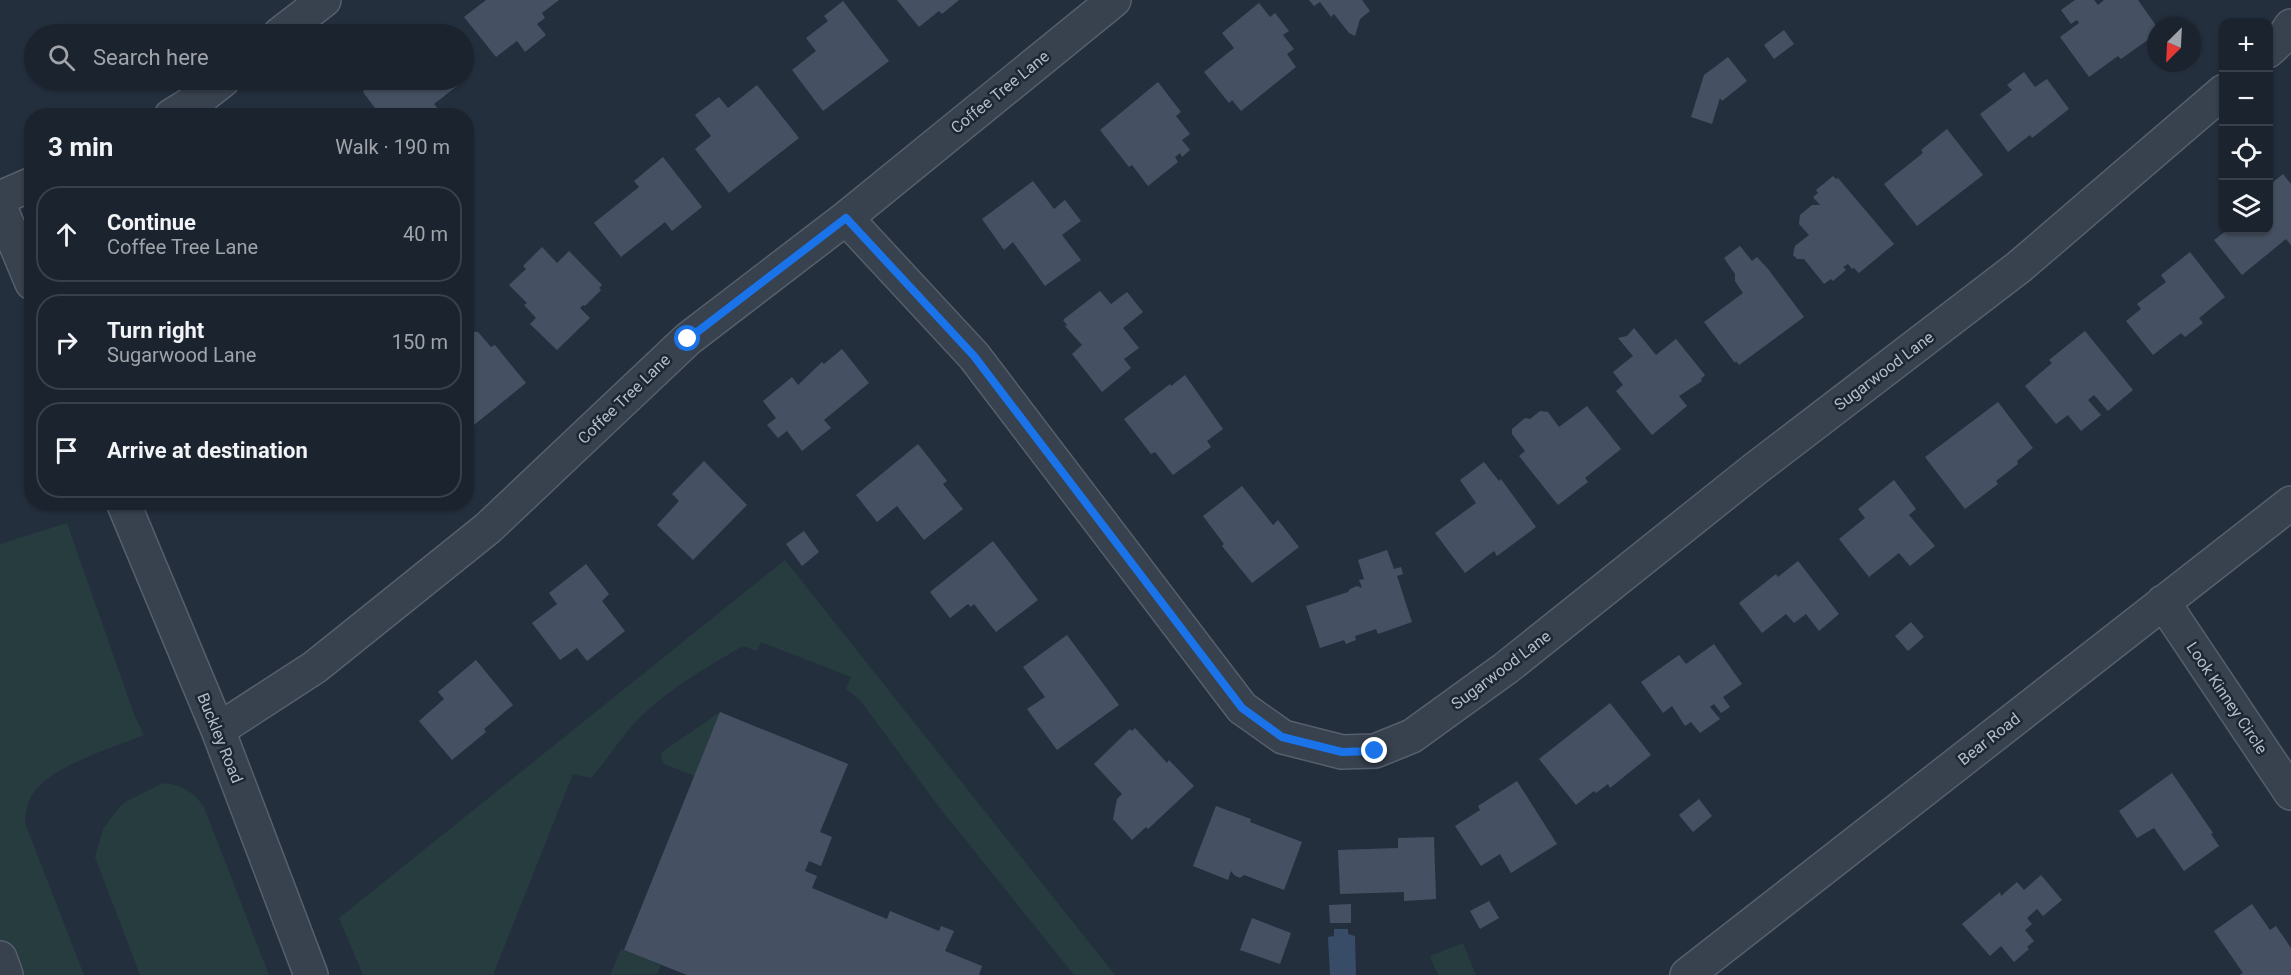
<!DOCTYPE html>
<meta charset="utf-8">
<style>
body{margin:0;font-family:Roboto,sans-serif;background:#282f3a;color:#f1f3f6}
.controls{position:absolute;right:18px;top:18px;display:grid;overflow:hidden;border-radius:12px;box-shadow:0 2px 4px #0004}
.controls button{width:54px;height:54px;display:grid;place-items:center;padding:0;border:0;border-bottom:2px solid #39404a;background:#1b232e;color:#f1f3f6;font:30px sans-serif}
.compass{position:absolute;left:2147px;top:18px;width:54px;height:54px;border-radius:50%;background:#1b232e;box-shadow:0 2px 4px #0004;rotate:204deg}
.stop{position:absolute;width:18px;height:18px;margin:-14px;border:4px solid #1a73e8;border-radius:50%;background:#fff}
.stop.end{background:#1a73e8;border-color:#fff;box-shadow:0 2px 6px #0008}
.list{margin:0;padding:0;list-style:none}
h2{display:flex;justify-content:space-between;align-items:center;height:78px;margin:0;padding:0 24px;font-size:26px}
h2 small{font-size:20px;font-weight:400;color:#a0a4aa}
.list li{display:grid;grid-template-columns:39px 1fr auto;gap:18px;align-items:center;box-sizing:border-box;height:96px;margin:0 12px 12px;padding:0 12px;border:2px solid #39404a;border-radius:24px}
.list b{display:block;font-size:22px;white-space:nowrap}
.list p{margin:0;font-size:20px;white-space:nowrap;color:#a0a4aa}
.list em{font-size:20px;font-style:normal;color:#a0a4aa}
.icon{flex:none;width:33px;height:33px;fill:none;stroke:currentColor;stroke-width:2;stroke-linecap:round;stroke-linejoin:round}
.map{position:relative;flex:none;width:2291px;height:975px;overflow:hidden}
.search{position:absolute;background:#1b232e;box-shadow:0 2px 4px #0004;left:24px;top:24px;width:450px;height:66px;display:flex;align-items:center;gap:15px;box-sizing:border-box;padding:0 21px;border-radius:33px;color:#a0a4aa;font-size:22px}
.panel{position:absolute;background:#1b232e;box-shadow:0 2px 4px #0004;left:24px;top:108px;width:450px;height:402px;border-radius:24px}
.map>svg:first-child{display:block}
.green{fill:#263c3f}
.water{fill:#394c67}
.building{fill:#455162}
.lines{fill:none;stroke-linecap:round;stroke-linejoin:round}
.minor-casing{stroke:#565f6c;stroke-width:36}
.minor{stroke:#38414e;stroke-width:33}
.route{stroke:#1a73e8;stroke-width:8}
.labels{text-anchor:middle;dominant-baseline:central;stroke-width:5;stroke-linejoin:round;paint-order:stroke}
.street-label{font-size:16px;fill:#b4bcc9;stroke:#1d2633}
</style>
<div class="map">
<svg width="2291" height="975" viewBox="0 0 2291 975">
<rect width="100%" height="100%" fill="#242f3e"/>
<!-- green -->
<path class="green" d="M 67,523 L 135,717 L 144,735 C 112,748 54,765 34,792 C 27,801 26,812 25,823 L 84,975 L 0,975 L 0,544 Z
M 785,560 L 1115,975 L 1074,975 L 939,807 L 860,700 L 846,689 L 851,677 L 761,642 L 757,651 L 743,646 C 704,669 661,693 631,727 C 617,744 605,762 591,778 L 573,774 L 493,975 L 363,975 L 339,918 Z
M 720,712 L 695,776 L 664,764 L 661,757 L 662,752 Z
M 163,783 C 182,785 193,791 204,807 L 269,975 L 140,975 L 95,857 L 103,829 L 117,810 L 125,802 Z
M 1463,943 L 1476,975 L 1438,975 L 1430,956 Z
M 621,949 L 661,965 L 657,974 L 610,975 Z"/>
<!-- water -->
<path class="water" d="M 1334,929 L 1348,929 L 1348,934 L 1355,936 L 1356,975 L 1330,975 L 1328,937 L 1334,936 Z"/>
<!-- building -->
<path class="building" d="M 486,0 L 559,0 L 542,13 L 545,18 L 537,24 L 546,35 L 525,52 L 517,41 L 496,57 L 464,17 Z
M 897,0 L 959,0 L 942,14 L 939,11 L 919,27 Z
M 1309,0 L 1362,0 L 1370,11 L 1360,19 L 1355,36 L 1349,33 L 1334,14 L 1331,17 L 1320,2 L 1314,6 Z
M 2075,0 L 2094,0 L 2098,5 L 2104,0 L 2138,0 L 2157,27 L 2156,34 L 2121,59 L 2118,56 L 2089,77 L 2060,37 L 2079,23 L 2077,20 L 2071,24 L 2061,10 Z
M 843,1 L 889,61 L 823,111 L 792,70 L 816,51 L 806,38 L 828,21 L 824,16 Z
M 1259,3 L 1270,17 L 1275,13 L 1289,31 L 1283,35 L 1294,49 L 1287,54 L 1296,67 L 1241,111 L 1232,100 L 1229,103 L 1204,72 L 1234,48 L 1222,33 Z
M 1784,30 L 1794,44 L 1774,59 L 1764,45 Z
M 1728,57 L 1747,81 L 1722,101 L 1720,98 L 1712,124 L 1691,117 L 1704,75 Z
M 2024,72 L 2035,87 L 2047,79 L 2069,109 L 2032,138 L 2030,135 L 2008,152 L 1980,114 L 2012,90 L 2007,85 Z
M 377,80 L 459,80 L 461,83 L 434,104 L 444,116 L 381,116 L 363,92 L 366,86 Z
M 1158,82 L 1181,112 L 1176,116 L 1190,134 L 1182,140 L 1190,150 L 1182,157 L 1180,153 L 1175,157 L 1178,162 L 1148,186 L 1132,165 L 1129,167 L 1100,130 Z
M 757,85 L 799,138 L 729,193 L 695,149 L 711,136 L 695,115 L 719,97 L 728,108 Z
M 1947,129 L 1983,175 L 1917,226 L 1884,184 L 1923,153 L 1921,150 Z
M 663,157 L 702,207 L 672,231 L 665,222 L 621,257 L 594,223 L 639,187 L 634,181 Z
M 2283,174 L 2291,184 L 2291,245 L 2286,239 L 2242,275 L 2214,240 L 2227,230 L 2268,230 L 2268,186 Z
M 1833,176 L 1836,179 L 1838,178 L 1894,244 L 1859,273 L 1854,268 L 1852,269 L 1848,264 L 1843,267 L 1846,270 L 1833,281 L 1831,279 L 1824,284 L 1804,259 L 1797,259 L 1793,255 L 1795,246 L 1809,235 L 1799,224 L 1800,215 L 1812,205 L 1820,205 L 1813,197 L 1818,193 L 1816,190 Z
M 1033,181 L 1054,209 L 1065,200 L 1081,221 L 1062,235 L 1081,260 L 1045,286 L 1013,242 L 1004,250 L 982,219 Z
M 1740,246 L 1752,261 L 1757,257 L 1768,269 L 1804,317 L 1739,365 L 1736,361 L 1735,363 L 1704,322 L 1743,293 L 1735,281 L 1735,274 L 1724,258 Z
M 542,247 L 557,263 L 569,251 L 602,285 L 599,288 L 601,290 L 585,306 L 583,305 L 580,308 L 590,318 L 557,350 L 530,324 L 536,318 L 524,305 L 527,303 L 509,285 L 526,269 L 523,266 Z
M 2190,252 L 2225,297 L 2199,318 L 2203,323 L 2185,337 L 2181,333 L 2153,355 L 2126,321 L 2141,309 L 2137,304 L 2166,282 L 2161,275 Z
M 1100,291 L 1111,304 L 1127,292 L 1143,312 L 1123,328 L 1139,348 L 1124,359 L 1131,368 L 1102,392 L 1072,354 L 1082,345 L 1065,326 L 1067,325 L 1063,320 Z
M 1634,328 L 1656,355 L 1676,339 L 1705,375 L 1701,379 L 1702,381 L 1679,396 L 1687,406 L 1652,435 L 1616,391 L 1623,385 L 1613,372 L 1633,356 L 1618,338 L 1627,336 Z
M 466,331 L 478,332 L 491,347 L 495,345 L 526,383 L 469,429 L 466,426 Z
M 2085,331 L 2133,390 L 2108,411 L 2094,395 L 2088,400 L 2101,415 L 2081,431 L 2068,415 L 2056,424 L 2025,386 L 2052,363 L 2049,360 Z
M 842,349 L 869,383 L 824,420 L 831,428 L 802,451 L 787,431 L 778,438 L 767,425 L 776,418 L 763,401 L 792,377 L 798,385 L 822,362 L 824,364 Z
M 1185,375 L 1223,429 L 1207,441 L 1211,447 L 1173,475 L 1155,452 L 1151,454 L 1124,419 L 1170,384 L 1171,386 Z
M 1998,402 L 2033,448 L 2017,461 L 2018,464 L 1996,481 L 1998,484 L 1965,509 L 1925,457 Z
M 1587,406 L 1621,449 L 1585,478 L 1588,482 L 1558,505 L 1519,456 L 1525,451 L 1512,434 L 1512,429 L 1525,418 L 1530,419 L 1540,411 L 1548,412 L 1559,427 Z
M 918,444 L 947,481 L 943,484 L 963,509 L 924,540 L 897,506 L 877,522 L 856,495 Z
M 704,461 L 747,505 L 693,560 L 657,525 L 679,501 L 672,494 Z
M 1484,462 L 1499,481 L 1501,479 L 1536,527 L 1497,556 L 1494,551 L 1465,573 L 1435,533 L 1476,503 L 1460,480 Z
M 1894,480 L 1916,509 L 1909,515 L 1935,546 L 1910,566 L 1899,553 L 1869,577 L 1839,539 L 1865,518 L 1858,509 Z
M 1242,486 L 1273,525 L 1278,520 L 1299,547 L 1252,583 L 1222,546 L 1224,544 L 1203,516 Z
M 804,531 L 819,552 L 802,566 L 786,544 Z
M 993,541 L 1038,600 L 996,632 L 974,604 L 971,607 L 968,604 L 950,618 L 930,592 Z
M 1387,550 L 1394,569 L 1401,567 L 1403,574 L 1397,576 L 1412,622 L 1378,634 L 1376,629 L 1355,636 L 1356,640 L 1346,644 L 1344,640 L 1320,648 L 1306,606 L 1348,592 L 1350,589 L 1357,586 L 1362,588 L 1359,580 L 1364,579 L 1358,560 Z
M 1798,561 L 1839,614 L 1819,631 L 1806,614 L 1794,623 L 1786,614 L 1762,633 L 1739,603 L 1776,574 L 1778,577 Z
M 586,564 L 609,594 L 602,601 L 625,631 L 587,661 L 577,648 L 560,660 L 532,623 L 557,604 L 549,593 Z
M 1911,622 L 1924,637 L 1908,651 L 1895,636 Z
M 1067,635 L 1119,705 L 1057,750 L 1027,709 L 1045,697 L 1023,667 Z
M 1714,644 L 1742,684 L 1723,697 L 1730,707 L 1721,713 L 1714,704 L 1710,707 L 1720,719 L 1700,733 L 1691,722 L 1685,726 L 1672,706 L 1663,713 L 1641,682 L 1679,655 L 1686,664 Z
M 476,660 L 513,705 L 484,729 L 486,732 L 452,760 L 419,721 L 444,699 L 438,692 Z
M 1610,703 L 1651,755 L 1610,788 L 1608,784 L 1596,793 L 1594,791 L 1576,805 L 1539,759 Z
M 720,712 L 848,764 L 820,832 L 832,837 L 821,866 L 809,861 L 805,871 L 817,876 L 812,888 L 887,919 L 890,911 L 939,931 L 941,926 L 954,931 L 945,951 L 982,966 L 979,975 L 687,975 L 624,950 Z
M 1135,728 L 1167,763 L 1169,760 L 1194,786 L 1148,829 L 1146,827 L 1132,840 L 1113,819 L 1117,799 L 1122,794 L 1094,764 L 1130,729 L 1132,731 Z
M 2172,773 L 2213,833 L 2211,834 L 2219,846 L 2184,871 L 2154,828 L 2137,838 L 2119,811 Z
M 1517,781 L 1557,844 L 1511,873 L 1500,854 L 1481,866 L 1455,826 L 1480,810 L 1478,806 Z
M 1699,799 L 1712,816 L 1693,832 L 1679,815 Z
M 1216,806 L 1251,819 L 1250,822 L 1302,842 L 1284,890 L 1244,875 L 1240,878 L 1234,875 L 1231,871 L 1228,880 L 1193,866 Z
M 1434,837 L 1436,899 L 1404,901 L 1404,892 L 1340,894 L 1338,850 L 1398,848 L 1398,838 Z
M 2041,875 L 2062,900 L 2043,916 L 2037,909 L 2027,918 L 2032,924 L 2025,930 L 2034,941 L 2027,947 L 2029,949 L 2014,962 L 2001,946 L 1990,956 L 1962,924 L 2000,892 L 2001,896 L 2017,882 L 2024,890 Z
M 1489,901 L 1499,918 L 1480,929 L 1470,911 Z
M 1351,904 L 1351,923 L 1330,923 L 1329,905 Z
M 2252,904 L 2270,930 L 2276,926 L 2291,948 L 2291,975 L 2239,975 L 2243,973 L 2214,931 Z
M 1252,918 L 1291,933 L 1280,964 L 1240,950 Z"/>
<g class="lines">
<!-- minor casing -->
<g class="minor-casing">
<path id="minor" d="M 280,34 L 324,0
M 2268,51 L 2285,35 L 2291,26
M 171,116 L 200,98 L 223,80
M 0,198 L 32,184
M 0,207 L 32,283
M 846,218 L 974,356 L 1242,708 L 1283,737 L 1342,752 L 1375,751 L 1412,736 L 1506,668 L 1755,469 L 2019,267 L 2224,91
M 123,502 L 218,730 L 311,975
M 2163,602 L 2291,793
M 218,730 L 315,667 L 488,528 L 688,339 L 846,218 L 1114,0
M 0,958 L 6,975
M 1687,975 L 2291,503"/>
</g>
<!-- minor -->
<use href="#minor" class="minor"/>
</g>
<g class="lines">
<!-- route -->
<path class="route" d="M 688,339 L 846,218 L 974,356 L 1242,708 L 1282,737 L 1342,752 L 1375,751"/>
</g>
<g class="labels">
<!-- street labels -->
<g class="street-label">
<text transform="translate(1000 92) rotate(-39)">Coffee Tree Lane</text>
<text transform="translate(1884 371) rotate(-37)">Sugarwood Lane</text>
<text transform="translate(624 399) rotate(-44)">Coffee Tree Lane</text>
<text transform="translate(1501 670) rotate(-37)">Sugarwood Lane</text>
<text transform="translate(2227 698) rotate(56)">Look Kinney Circle</text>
<text transform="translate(220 738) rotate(68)">Buckley Road</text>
<text transform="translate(1989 739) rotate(-38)">Bear Road</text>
</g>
</g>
</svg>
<div class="controls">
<button>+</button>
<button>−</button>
<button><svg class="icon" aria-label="locate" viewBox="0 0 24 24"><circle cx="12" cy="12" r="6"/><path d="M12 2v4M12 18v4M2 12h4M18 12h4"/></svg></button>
<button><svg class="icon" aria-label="layers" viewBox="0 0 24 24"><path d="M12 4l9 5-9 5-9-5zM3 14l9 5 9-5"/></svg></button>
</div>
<svg class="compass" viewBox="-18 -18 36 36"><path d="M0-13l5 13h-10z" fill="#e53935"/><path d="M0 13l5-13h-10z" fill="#a0a4aa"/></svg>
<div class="stop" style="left:688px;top:339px"></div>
<div class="stop end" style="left:1375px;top:751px"></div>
<div class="search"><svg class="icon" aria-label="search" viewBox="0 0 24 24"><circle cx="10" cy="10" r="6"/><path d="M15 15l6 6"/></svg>Search here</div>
<section class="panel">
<h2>3 min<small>Walk · 190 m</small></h2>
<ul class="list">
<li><svg class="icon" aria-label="ahead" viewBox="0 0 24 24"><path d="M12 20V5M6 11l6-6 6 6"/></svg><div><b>Continue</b><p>Coffee Tree Lane</p></div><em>40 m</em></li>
<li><svg class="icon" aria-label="right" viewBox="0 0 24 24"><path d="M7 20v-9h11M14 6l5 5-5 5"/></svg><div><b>Turn right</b><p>Sugarwood Lane</p></div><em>150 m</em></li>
<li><svg class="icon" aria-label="arrive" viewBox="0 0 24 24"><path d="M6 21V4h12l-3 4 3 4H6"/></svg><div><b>Arrive at destination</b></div></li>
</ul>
</section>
</div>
